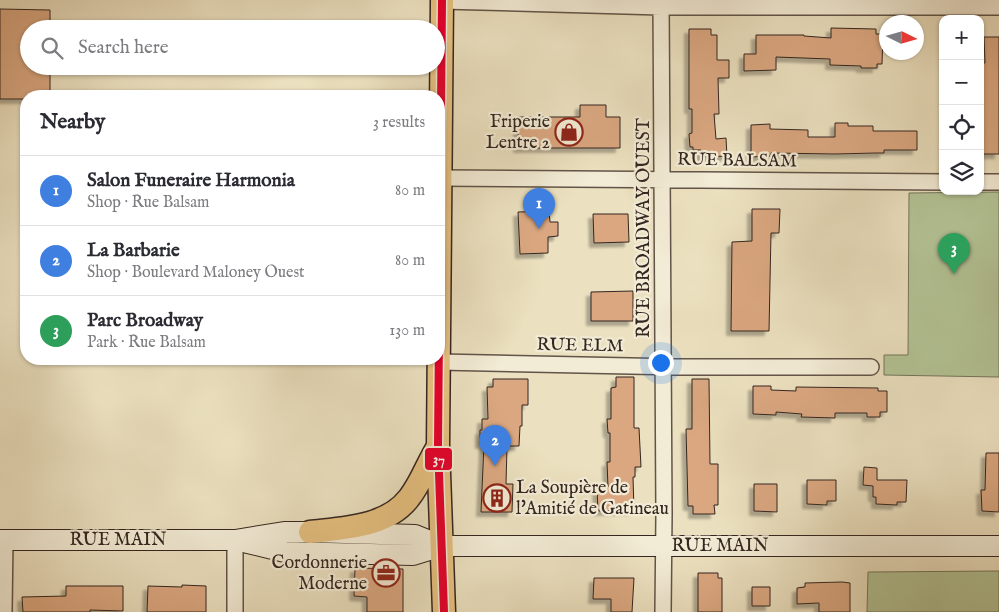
<!DOCTYPE html>
<meta charset="utf-8">
<style>
body{margin:0;font-family:"IM FELL English",serif;background:#f2f2f3;color:#2b2b33}
.controls{position:absolute;right:15px;top:15px;display:grid;overflow:hidden;border-radius:10px;box-shadow:0 1px 4px #0004}
.controls button{width:45px;height:45px;display:grid;place-items:center;padding:0;border:0;border-bottom:1px solid #e1e1e2;background:#fff;color:#2b2b33;font:25px sans-serif}
.compass{position:absolute;left:879px;top:15px;width:45px;height:45px;border-radius:50%;background:#fff;box-shadow:0 1px 4px #0004;rotate:95deg}
.you{position:absolute;left:660px;top:362px;width:18px;height:18px;margin:-12px;border:4px solid #fff;border-radius:50%;background:#1a73e8;box-shadow:0 0 0 8px #1a73e833}
.badge{display:grid;place-items:center;width:32px;height:32px;border-radius:50%;background:#8f2418;color:#fff;font-size:16px;font-weight:700}
.pin{position:absolute;translate:-50% -41px;filter:drop-shadow(0 1px 2px #0008)}
.pin::after{content:'';position:absolute;top:26px;width:18px;height:15px;background:inherit;clip-path:polygon(0 0,100% 0,50% 100%)}
.list{margin:0;padding:0;list-style:none}
h2{display:flex;justify-content:space-between;align-items:center;height:65px;margin:0;padding:0 20px;font-size:21px}
h2 small{font-size:16px;font-weight:400;color:#7c7c81}
.list li{display:grid;grid-template-columns:32px 1fr auto;gap:15px;align-items:center;box-sizing:border-box;height:70px;padding:0 20px;border-top:1px solid #e1e1e2}
.list b{display:block;font-size:19px;white-space:nowrap}
.list p{margin:0;font-size:16px;white-space:nowrap;color:#7c7c81}
.list em{font-size:16px;font-style:normal;color:#7c7c81}
.icon{flex:none;width:28px;height:28px;fill:none;stroke:currentColor;stroke-width:2;stroke-linecap:round;stroke-linejoin:round}
.map{position:relative;flex:none;width:999px;height:612px;overflow:hidden}
.search{position:absolute;background:#fff;box-shadow:0 1px 4px #0004;left:20px;top:20px;width:425px;height:55px;display:flex;align-items:center;gap:12px;box-sizing:border-box;padding:0 18px;border-radius:28px;color:#7c7c81;font-size:19px}
.panel{position:absolute;background:#fff;box-shadow:0 1px 4px #0004;left:20px;top:90px;width:425px;height:275px;border-radius:20px}
.map>svg:first-child{display:block}
.green{fill:#b3c395;stroke:#74745a}
.building{fill:#daa780;stroke:#342620;filter:url(#shadow)}
.lines{fill:none;stroke-linecap:round;stroke-linejoin:round}
.street-casing{stroke:#625448;stroke-width:18}
.secondary-casing{stroke:#342620;stroke-width:22}
.primary-casing{stroke:#342620;stroke-width:25}
.street{stroke:#f2ebd5;stroke-width:15}
.secondary{stroke:#f2ebd5;stroke-width:20}
.primary{stroke:#e6c080;stroke-width:22}
.bus-1-casing{stroke:#f2ebd5;stroke-width:11}
.bus-1{stroke:#e4002b;stroke-width:8}
.labels{text-anchor:middle;dominant-baseline:central;stroke-width:4.5;stroke-linejoin:round;paint-order:stroke}
.poi-label{font-size:18px;fill:#342620;stroke:#f2ebd5;text-anchor:end}
.street-label{font-size:18px;fill:#342620;stroke:#f2ebd5}
.line-badge{stroke:#f2ebd5;stroke-width:2}
.badge-label{font-size:14px;text-anchor:middle;font-weight:bold;fill:#fff}
</style>
<div class="map">
<svg width="999" height="612" viewBox="0 0 999 612">
<defs>
<filter id="shadow"><feDropShadow dx="-4.5" dy="4.5" stdDeviation="1" flood-color="#0004"/></filter>
</defs>
<rect width="100%" height="100%" fill="#ebe0bf"/>
<filter id="stains"><feTurbulence type="fractalNoise" baseFrequency=".004" numOctaves="4"/><feColorMatrix values="0 0 0 0 .2 0 0 0 0 .09 0 0 0 0 .02 0 0 0 .5 -.17"/></filter>
<radialGradient id="worn" r=".72"><stop offset=".6" stop-color="#630" stop-opacity="0"/><stop offset="1" stop-color="#630" stop-opacity=".3"/></radialGradient>
<!-- green -->
<path class="green" d="M 999,192 L 999,377 L 884,375 L 884,355 L 908,355 L 909,193 Z
M 999,571 L 999,612 L 867,612 L 868,572 Z"/>
<!-- building -->
<path class="building" d="M 0,9 L 50,10 L 50,29 L 29,29 L 29,66 L 50,66 L 50,96 L 26,96 L 26,99 L 0,99 Z
M 831,28 L 876,29 L 876,34 L 883,34 L 882,64 L 877,64 L 877,68 L 861,68 L 861,66 L 830,65 L 830,59 L 776,57 L 776,70 L 744,71 L 744,54 L 756,54 L 756,35 L 804,35 L 804,36 L 831,38 Z
M 689,29 L 711,29 L 711,35 L 717,35 L 717,60 L 729,60 L 729,78 L 718,78 L 719,114 L 714,114 L 716,139 L 726,138 L 727,156 L 702,157 L 701,150 L 693,150 L 693,147 L 690,147 L 689,134 L 692,133 L 692,109 L 689,109 Z
M 984,37 L 999,37 L 999,154 L 980,154 L 981,63 L 985,63 Z
M 580,105 L 606,105 L 606,117 L 620,117 L 620,148 L 518,148 L 518,117 L 580,117 Z
M 835,123 L 848,123 L 848,126 L 873,126 L 873,131 L 917,131 L 917,150 L 884,150 L 884,153 L 876,153 L 835,154 L 771,153 L 771,156 L 751,157 L 751,125 L 770,124 L 770,129 L 808,130 L 808,137 L 835,137 Z
M 752,209 L 780,209 L 779,233 L 771,233 L 769,331 L 731,331 L 732,242 L 752,241 Z
M 549,211 L 550,222 L 558,222 L 558,236 L 548,237 L 548,253 L 520,254 L 518,212 Z
M 593,214 L 628,214 L 629,242 L 594,243 Z
M 633,291 L 633,321 L 591,321 L 591,292 Z
M 616,377 L 634,377 L 634,428 L 639,428 L 641,467 L 635,467 L 635,477 L 633,477 L 634,510 L 598,511 L 597,488 L 608,487 L 607,462 L 610,462 L 610,433 L 608,433 L 607,419 L 611,419 L 611,388 L 616,387 Z
M 493,379 L 528,379 L 528,405 L 522,405 L 522,426 L 520,426 L 519,446 L 507,446 L 506,484 L 513,484 L 512,512 L 481,512 L 484,444 L 480,444 L 480,430 L 482,430 L 482,419 L 488,419 L 487,387 L 493,387 Z
M 692,379 L 709,379 L 710,464 L 718,464 L 718,505 L 714,505 L 715,514 L 693,514 L 693,506 L 688,506 L 686,429 L 692,429 Z
M 753,386 L 771,386 L 771,390 L 796,391 L 796,387 L 878,388 L 878,391 L 887,391 L 887,412 L 880,412 L 880,417 L 867,417 L 867,413 L 835,413 L 835,418 L 801,417 L 802,414 L 776,412 L 776,415 L 753,414 Z
M 986,453 L 999,453 L 999,512 L 982,511 L 981,490 L 985,490 Z
M 864,467 L 877,468 L 877,480 L 907,480 L 906,502 L 897,502 L 897,505 L 876,504 L 876,497 L 873,497 L 873,486 L 863,485 Z
M 807,480 L 836,480 L 836,501 L 827,501 L 827,505 L 807,504 Z
M 754,484 L 777,484 L 777,512 L 754,511 Z
M 355,568 L 403,569 L 403,612 L 367,612 L 367,597 L 354,596 Z
M 698,573 L 718,573 L 718,578 L 722,578 L 722,612 L 698,612 Z
M 594,578 L 634,578 L 632,612 L 611,612 L 611,599 L 593,599 Z
M 842,582 L 850,583 L 850,612 L 819,612 L 819,603 L 797,604 L 797,588 L 805,587 L 805,583 Z
M 182,585 L 206,586 L 206,612 L 147,612 L 148,586 L 182,587 Z
M 66,586 L 123,586 L 123,611 L 90,610 L 90,612 L 23,612 L 22,597 L 66,596 Z
M 752,587 L 770,587 L 770,606 L 752,606 Z"/>
<g class="lines">
<!-- street casing -->
<g class="street-casing">
<path id="street" d="M 661,0 L 664,514 L 663,612
M 442,1 L 661,7 L 999,7
M 440,178 L 943,182
M 980,182 L 999,182
M 439,362 L 679,367 L 871,367
M 4,612 L 5,539
M 235,612 L 235,540"/>
</g>
<!-- secondary casing -->
<g class="secondary-casing">
<path id="secondary" d="M 0,540 L 235,540 L 284,532 L 310,532 L 415,535 L 442,546
M 235,540 L 285,552 L 413,555 L 442,546 L 999,546"/>
</g>
<!-- primary casing -->
<g class="primary-casing">
<path id="primary" d="M 442,0 L 438,445 L 444,612
M 310,532 C 344,528 387,527 409,498 C 421,483 427,464 437,448"/>
</g>
<!-- street -->
<use href="#street" class="street"/>
<!-- secondary -->
<use href="#secondary" class="secondary"/>
<!-- primary -->
<use href="#primary" class="primary"/>
<!-- bus-1 casing -->
<g class="bus-1-casing">
<path id="bus-1" d="M 442,0 L 438,445 L 444,612"/>
</g>
<!-- bus-1 -->
<use href="#bus-1" class="bus-1"/>
</g>
<!-- icons -->
<defs>
<g id="shop-ring" transform="scale(1.4375)"><circle r="9.5" fill="#f2ebd5" stroke="#8f2418" stroke-width="1.5"/><path d="M-5-2.5h2.3a2.7 3.5 0 0 1 5.4 0H5L5.5 6h-11ZM-1.5-2.5h3a1.5 2.3 0 0 0-3 0Z" fill="#8f2418"/></g>
<g id="building-ring" transform="scale(1.4375)"><circle r="9.5" fill="#f2ebd5" stroke="#8f2418" stroke-width="1.5"/><path d="M-4-6H4V6H1V3H-1V6H-4ZM-2.5-4.3h1.7v1.8h-1.7ZM.8-4.3h1.7v1.8H.8ZM-2.5-1h1.7V.8h-1.7ZM.8-1h1.7V.8H.8Z" fill="#8f2418"/></g>
<g id="office-ring" transform="scale(1.4375)"><circle r="9.5" fill="#f2ebd5" stroke="#8f2418" stroke-width="1.5"/><path d="M-6-3h4V-5.5h4V-3h4V5H-6ZM-1-4.5V-3h2v-1.5ZM-6 0V1H6V0Z" fill="#8f2418"/></g>
</defs>
<g fill-rule="evenodd">
<use href="#shop-ring" x="569" y="132"/>
<use href="#building-ring" x="497" y="498"/>
<use href="#office-ring" x="386" y="573"/>
</g>
<g class="labels">
<!-- poi labels -->
<g class="poi-label">
<text x="550" y="122">Friperie<tspan x="550" dy="21">Lentre 2</tspan></text>
<text x="516" y="488" text-anchor="start">La Soupière de<tspan x="516" dy="21">l'Amitié de Gatineau</tspan></text>
<text x="367" y="563">Cordonnerie<tspan x="367" dy="21">Moderne</tspan></text>
</g>
<!-- street labels -->
<g class="street-label">
<text transform="translate(737 161) rotate(1)">RUE BALSAM</text>
<text transform="translate(644 228) rotate(-90)">RUE BROADWAY OUEST</text>
<text transform="translate(580 346) rotate(1)">RUE ELM</text>
<text x="118" y="540">RUE MAIN</text>
<text x="720" y="546">RUE MAIN</text>
</g>
</g>
<rect class="line-badge" x="424" y="447" width="29" height="24" rx="5" fill="#e4002b"/>
<g class="badge-label">
<text x="439" y="464">37</text>
</g>
<rect width="100%" height="100%" filter="url(#stains)"/>
<rect width="100%" height="100%" fill="url(#worn)"/>
</svg>
<div class="controls">
<button>+</button>
<button>−</button>
<button><svg class="icon" aria-label="locate" viewBox="0 0 24 24"><circle cx="12" cy="12" r="6"/><path d="M12 2v4M12 18v4M2 12h4M18 12h4"/></svg></button>
<button><svg class="icon" aria-label="layers" viewBox="0 0 24 24"><path d="M12 4l9 5-9 5-9-5zM3 14l9 5 9-5"/></svg></button>
</div>
<svg class="compass" viewBox="-18 -18 36 36"><path d="M0-13l5 13h-10z" fill="#e53935"/><path d="M0 13l5-13h-10z" fill="#7c7c81"/></svg>
<div class="you"></div>
<div class="pin badge" style="left:539px;top:229px;background:#3f7fe0">1</div>
<div class="pin badge" style="left:495px;top:466px;background:#3f7fe0">2</div>
<div class="pin badge" style="left:954px;top:274px;background:#2e9e5b">3</div>
<div class="search"><svg class="icon" aria-label="search" viewBox="0 0 24 24"><circle cx="10" cy="10" r="6"/><path d="M15 15l6 6"/></svg>Search here</div>
<section class="panel">
<h2>Nearby<small>3 results</small></h2>
<ul class="list">
<li><span class="badge" style="background:#3f7fe0">1</span><div><b>Salon Funeraire Harmonia</b><p>Shop · Rue Balsam</p></div><em>80 m</em></li>
<li><span class="badge" style="background:#3f7fe0">2</span><div><b>La Barbarie</b><p>Shop · Boulevard Maloney Ouest</p></div><em>80 m</em></li>
<li><span class="badge" style="background:#2e9e5b">3</span><div><b>Parc Broadway</b><p>Park · Rue Balsam</p></div><em>130 m</em></li>
</ul>
</section>
</div>
